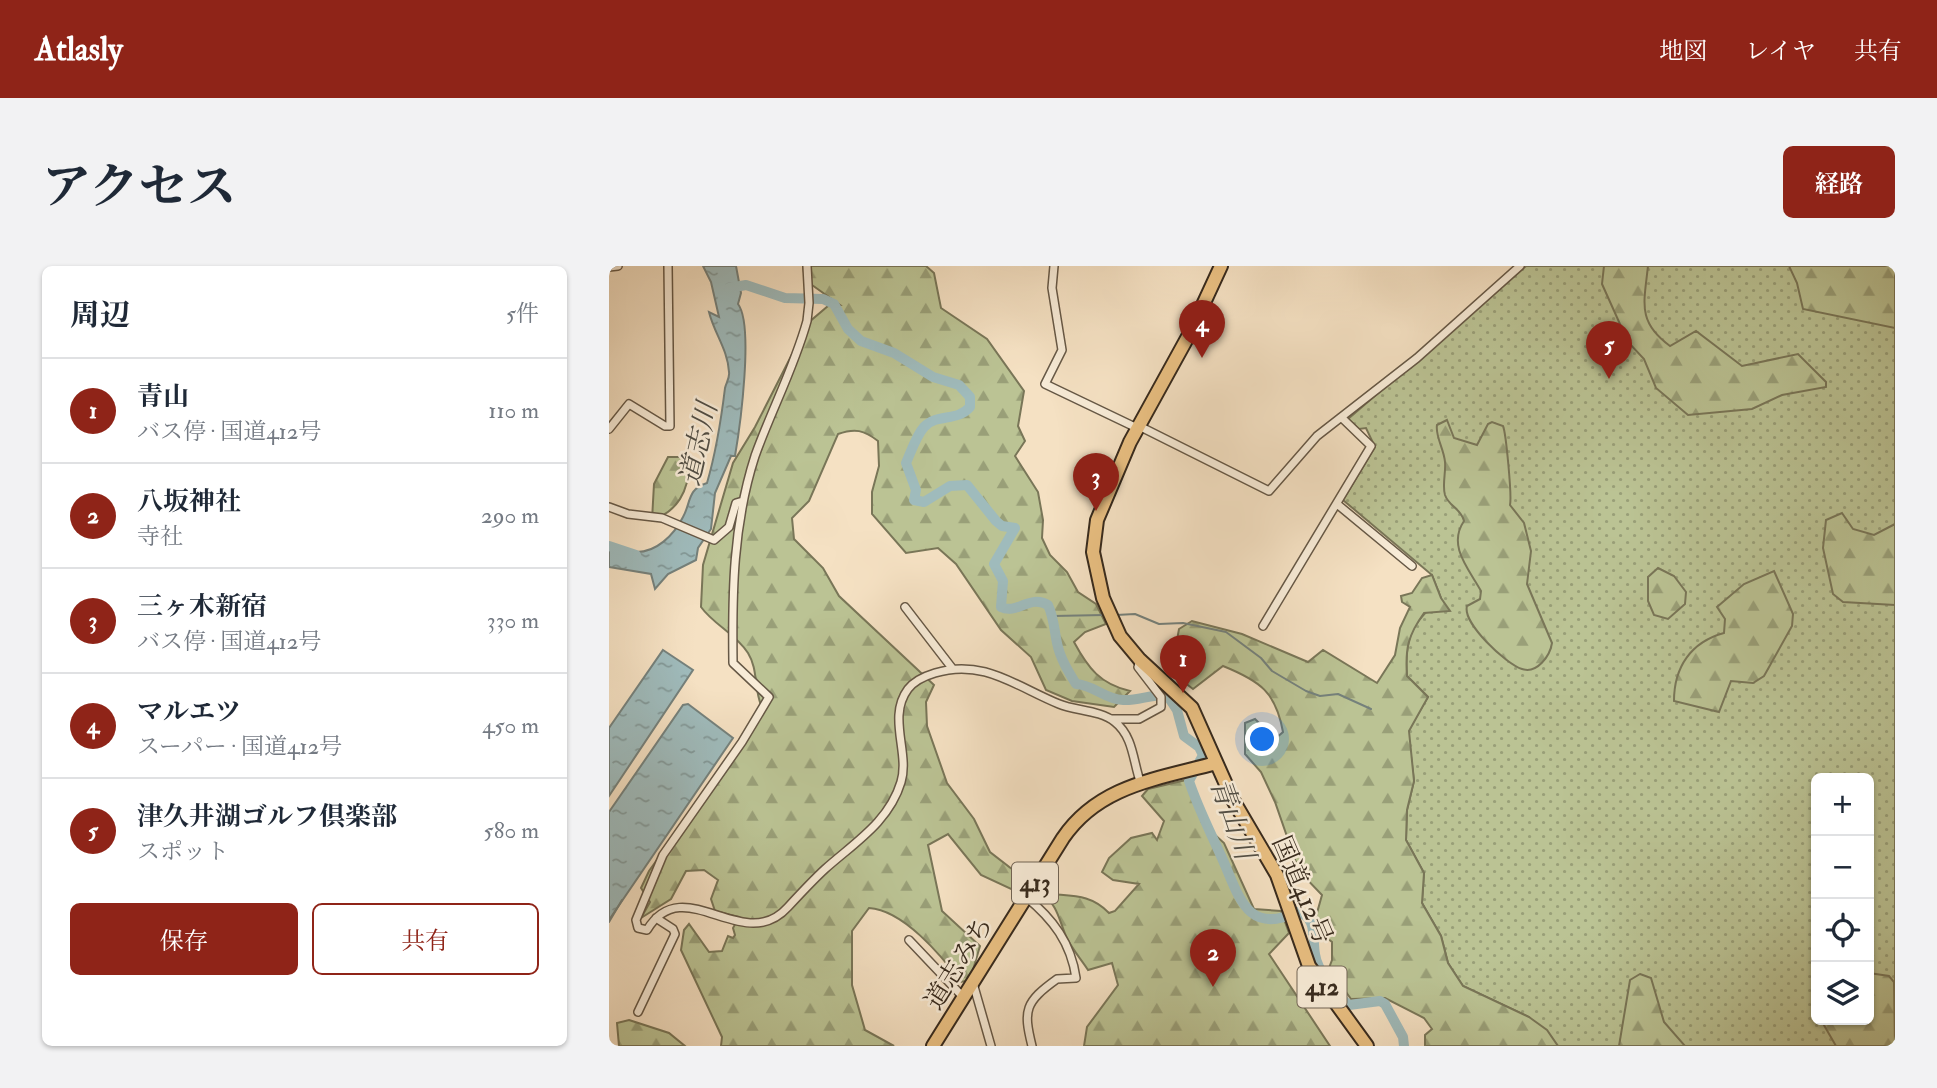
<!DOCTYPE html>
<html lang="ja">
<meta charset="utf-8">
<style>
body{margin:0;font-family:"IM FELL Double Pica","Noto Serif JP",serif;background:#f2f2f3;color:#1f2937}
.controls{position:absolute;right:21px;bottom:21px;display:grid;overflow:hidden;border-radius:10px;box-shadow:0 2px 5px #0004}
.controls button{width:63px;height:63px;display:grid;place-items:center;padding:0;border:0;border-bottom:2px solid #e0e1e3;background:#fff;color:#1f2937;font:35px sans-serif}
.you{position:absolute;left:654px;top:474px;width:24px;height:24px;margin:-18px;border:5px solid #fff;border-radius:50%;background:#1a73e8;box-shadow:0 0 0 10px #1a73e833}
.badge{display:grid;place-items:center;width:46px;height:46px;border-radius:50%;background:#8f2418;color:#fff;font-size:23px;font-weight:700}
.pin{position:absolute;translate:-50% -58px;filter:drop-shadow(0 2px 4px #0008)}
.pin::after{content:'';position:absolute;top:37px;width:24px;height:21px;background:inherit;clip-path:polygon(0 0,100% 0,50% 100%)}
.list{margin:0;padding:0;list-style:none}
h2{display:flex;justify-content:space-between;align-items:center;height:91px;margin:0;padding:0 28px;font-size:30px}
h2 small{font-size:23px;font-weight:400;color:#747a83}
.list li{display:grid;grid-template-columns:46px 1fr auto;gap:21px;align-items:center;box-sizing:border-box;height:105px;padding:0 28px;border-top:2px solid #e0e1e3}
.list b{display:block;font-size:26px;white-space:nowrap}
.list p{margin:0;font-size:23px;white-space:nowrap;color:#747a83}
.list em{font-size:23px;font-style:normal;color:#747a83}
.actions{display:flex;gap:14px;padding:21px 28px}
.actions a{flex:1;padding:16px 0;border:2px solid #8f2418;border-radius:10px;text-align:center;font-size:24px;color:#8f2418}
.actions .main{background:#8f2418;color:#fff}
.icon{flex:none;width:38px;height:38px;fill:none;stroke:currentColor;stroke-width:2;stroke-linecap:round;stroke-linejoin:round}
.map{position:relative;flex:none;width:1286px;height:780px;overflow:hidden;border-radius:10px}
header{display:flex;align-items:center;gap:42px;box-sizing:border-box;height:98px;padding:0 35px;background:#8f2418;color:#fff}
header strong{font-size:33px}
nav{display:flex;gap:38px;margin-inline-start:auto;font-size:24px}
.intro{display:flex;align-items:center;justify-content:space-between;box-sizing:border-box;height:168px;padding:0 42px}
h1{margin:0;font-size:49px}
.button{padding:18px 32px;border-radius:10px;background:#8f2418;color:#fff;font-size:24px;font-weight:700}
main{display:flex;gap:42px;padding:0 42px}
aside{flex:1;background:#fff;border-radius:10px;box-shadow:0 2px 5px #0004}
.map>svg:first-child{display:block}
.grass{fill:url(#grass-dots);stroke:#797658;stroke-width:2;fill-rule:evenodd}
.forest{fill:url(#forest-firs);stroke:#797658;stroke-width:2}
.water{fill:url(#water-ripples);stroke:#75817c;stroke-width:2}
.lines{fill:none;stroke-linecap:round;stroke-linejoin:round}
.stream{stroke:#75817c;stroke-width:2}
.river{stroke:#9fbbbc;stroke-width:10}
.street-casing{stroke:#665846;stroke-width:10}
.highway-casing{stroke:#372a1d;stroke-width:16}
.street{stroke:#f8ecd8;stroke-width:7}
.highway{stroke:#eac082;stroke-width:12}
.labels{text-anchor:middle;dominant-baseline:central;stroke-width:5;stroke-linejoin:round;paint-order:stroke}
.shield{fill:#f8ecd8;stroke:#716455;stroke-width:2}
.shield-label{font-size:24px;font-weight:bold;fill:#372a1d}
.street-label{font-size:26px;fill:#372a1d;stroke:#f8ecd8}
.water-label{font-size:28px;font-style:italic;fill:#514e45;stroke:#f8ecd8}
</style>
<header>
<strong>Atlasly</strong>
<nav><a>地図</a><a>レイヤ</a><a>共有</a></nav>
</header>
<div class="intro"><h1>アクセス</h1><a class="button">経路</a></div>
<main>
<aside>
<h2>周辺<small>5件</small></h2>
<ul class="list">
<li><span class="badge">1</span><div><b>青山</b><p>バス停 · 国道412号</p></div><em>110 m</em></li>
<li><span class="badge">2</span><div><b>八坂神社</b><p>寺社</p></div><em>290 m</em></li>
<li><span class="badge">3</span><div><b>三ヶ木新宿</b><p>バス停 · 国道412号</p></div><em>330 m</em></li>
<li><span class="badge">4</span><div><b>マルエツ</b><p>スーパー · 国道412号</p></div><em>450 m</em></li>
<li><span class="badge">5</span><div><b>津久井湖ゴルフ倶楽部</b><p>スポット</p></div><em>580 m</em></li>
</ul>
<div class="actions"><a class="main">保存</a><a>共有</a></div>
</aside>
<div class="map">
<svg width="1286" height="780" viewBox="0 0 1286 780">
<defs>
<pattern id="grass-dots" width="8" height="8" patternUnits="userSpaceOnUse" patternTransform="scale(1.75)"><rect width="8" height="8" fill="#bbc394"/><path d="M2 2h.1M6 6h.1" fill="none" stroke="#999f78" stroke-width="1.8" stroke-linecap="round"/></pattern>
<pattern id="forest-firs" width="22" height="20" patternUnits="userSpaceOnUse" patternTransform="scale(1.75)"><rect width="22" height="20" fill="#bbc394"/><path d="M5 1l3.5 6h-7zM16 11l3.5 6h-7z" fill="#999f78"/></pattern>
<pattern id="water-ripples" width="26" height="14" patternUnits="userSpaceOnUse" patternTransform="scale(1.75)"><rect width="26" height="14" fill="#9fbbbc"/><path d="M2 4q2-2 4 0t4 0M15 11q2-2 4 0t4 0" fill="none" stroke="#829898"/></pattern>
</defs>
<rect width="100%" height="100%" fill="#f5e1c3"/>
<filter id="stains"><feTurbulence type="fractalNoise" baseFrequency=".00286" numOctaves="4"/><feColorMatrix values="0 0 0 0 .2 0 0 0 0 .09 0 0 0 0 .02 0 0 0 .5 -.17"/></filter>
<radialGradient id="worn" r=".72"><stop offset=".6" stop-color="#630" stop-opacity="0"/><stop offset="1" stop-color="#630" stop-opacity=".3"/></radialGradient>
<!-- grass -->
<path class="grass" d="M 917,0 L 1198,0 L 1286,44 L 1286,780 L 949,780 L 920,751 L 854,720 L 839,697 L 832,670 L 813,637 L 815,607 L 797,574 L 798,544 L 805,515 L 799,465 L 819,431 L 798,410 C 795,371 803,357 832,332 L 823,309 L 734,234 L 766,181 L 757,162 L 750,163 L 739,153 ZM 1207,512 L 1260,512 L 1260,754 L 1207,754 Z"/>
<!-- forest -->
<path class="forest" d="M 194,0 L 317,0 L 325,7 L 332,42 L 378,73 L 415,125 L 409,160 L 416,175 L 406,190 L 429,226 L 434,254 L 433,272 L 441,289 L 458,306 L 469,326 L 487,338 L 497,358 L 476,366 L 465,376 C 479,402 491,418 521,425 L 505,441 L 463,435 L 437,424 L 422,391 L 392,364 L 347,298 L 329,282 L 297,287 L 263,248 L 263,226 L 270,200 L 269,175 C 255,164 246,162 229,168 L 200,235 L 183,252 L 185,273 L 214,302 L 230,330 L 325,419 L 317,436 L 318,460 L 338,517 L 365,553 L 381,586 L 421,617 L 413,628 L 372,609 L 339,568 L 319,579 L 333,645 L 371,680 L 361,714 L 352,716 C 332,689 294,644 260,642 L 243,665 L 243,719 L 256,764 L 285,780 L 112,780 L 113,771 L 72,684 L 75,664 L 80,658 L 100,686 L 113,685 L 119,670 L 124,672 L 126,669 L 124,662 L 130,651 L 106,645 L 102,633 L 109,614 L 95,604 L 77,605 L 62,633 L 32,652 L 41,636 L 32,622 L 40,605 L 137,470 L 152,439 C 145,422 149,403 139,387 C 127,368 105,359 92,341 L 94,299 L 124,197 L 146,161 L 199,57 L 219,40 L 231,39 L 196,14 Z
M 995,0 L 1039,0 C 1035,37 1028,56 1061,80 L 1087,65 L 1133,100 L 1189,88 L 1217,116 L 1217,121 L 1173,129 L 1143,143 L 1079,149 L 1047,122 L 1035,93 L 1019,76 L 993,18 Z
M 1180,0 L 1286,0 L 1286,62 L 1194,43 L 1188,17 Z
M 838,154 L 845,172 L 868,179 L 879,158 L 883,156 L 894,160 C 897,167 903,230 901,239 L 915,257 L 922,285 L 918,318 L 943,377 C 941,390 928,408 913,403 C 897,398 853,357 858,340 L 871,333 L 872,325 C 860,303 838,280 855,255 C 852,242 840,241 836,229 C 833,219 837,207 836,196 C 835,183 826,170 828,159 Z
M 59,191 L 71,191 L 80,198 C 80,225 68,246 43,254 L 45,218 Z
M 1233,247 L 1244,263 L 1265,269 L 1286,258 L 1286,339 L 1234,336 L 1224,328 L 1214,282 L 1217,254 Z
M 1049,302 L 1065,310 L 1077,326 L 1076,338 L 1059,353 L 1045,349 L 1039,335 L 1039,311 Z
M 1165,305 L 1184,348 L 1183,360 L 1155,410 L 1144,417 L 1122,415 L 1110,446 L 1065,435 C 1065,401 1082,376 1115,367 L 1116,353 L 1108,341 L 1135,318 Z
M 823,309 L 832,332 L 841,345 L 815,347 C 799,369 796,383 798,410 L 819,431 L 800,465 L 805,515 L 798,544 L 797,574 L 815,607 L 813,637 L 832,670 L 839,697 L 854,720 L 920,751 L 938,764 L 949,780 L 816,780 L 816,769 L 823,763 L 815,752 L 776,732 L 742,733 L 720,702 L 723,694 L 723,676 L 713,668 L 706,654 L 713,629 L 690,605 L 666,536 L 652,506 L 636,488 L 636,457 L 646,453 L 666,473 L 674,466 C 667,426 651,415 614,400 L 584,423 L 562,406 L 570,363 L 583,355 L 633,368 L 699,396 L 714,384 L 768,417 L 786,389 L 791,362 L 801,341 L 793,336 L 792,330 L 803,327 L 813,312 Z
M 577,514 L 593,557 L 615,577 L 645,643 L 672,645 L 680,667 L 660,688 L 721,780 L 475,780 L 478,761 L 509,719 L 503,697 L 479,704 C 472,693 462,682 457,670 C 450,654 449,640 433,627 C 460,631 480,626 500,647 L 506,645 L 530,618 L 504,614 L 493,606 L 500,592 L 522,572 L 543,567 L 548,574 L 555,555 L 533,530 L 539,523 Z
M 1260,707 L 1280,710 L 1285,716 L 1286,780 L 1227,780 L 1212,754 L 1260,754 Z
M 1031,708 L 1042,712 L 1055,756 L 1076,780 L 1010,780 L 1021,714 Z
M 20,754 L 60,767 L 76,780 L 10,780 L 8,757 Z"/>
<!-- water -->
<path class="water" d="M 94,0 L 127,0 L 132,27 L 129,38 C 145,59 131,161 126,190 L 122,190 L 106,227 L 102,263 L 89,282 L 87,294 L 59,308 L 46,323 L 42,308 L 0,301 L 0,279 C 8,285 16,285 26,286 C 47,287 65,269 74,251 C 82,237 78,223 98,217 C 107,186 112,155 116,122 C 117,117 121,112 120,106 C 119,84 105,67 100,46 L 110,51 L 102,16 Z
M 54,384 L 84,404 L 0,530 L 0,462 Z
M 79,438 L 124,472 L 0,654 L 0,546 L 74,439 Z"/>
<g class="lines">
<!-- stream -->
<path class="stream" d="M 507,349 L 526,348 L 550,358 L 574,357 L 617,366 L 652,392 L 663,405 L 697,425 L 711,430 L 729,428 L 762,443
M 444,350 L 495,349
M 0,656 L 13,634"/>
<!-- river -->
<path class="river" d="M 120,22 L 137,19 L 176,32 L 214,33 L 225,38 L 239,63 L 252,75 L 285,87 L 324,111 L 350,119 L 361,131 L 361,141 C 348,156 328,147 315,161 C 307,170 302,186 297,197 L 307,224 L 305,234 L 315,236 L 341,220 L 358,219 L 387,255 L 393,260 L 406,262 L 385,298 L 394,315 L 392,341 C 408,349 421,328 439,339 C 445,352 445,363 448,377 C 451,392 459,405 467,418 C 485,419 495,433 514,434 C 528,435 543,428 558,429 L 568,444 L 575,470 L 590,481 L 594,489 L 580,515 C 589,542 601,565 612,590 C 629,626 636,671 688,646 C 709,650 703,673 706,688 C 708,704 728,730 740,739 L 771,735 L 776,738 L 794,771 L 795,780
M 0,280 L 27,289"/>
<!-- street casing -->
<g class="street-casing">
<path id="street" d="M 198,0 L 200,37 L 198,55 C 185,102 162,145 146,190 C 124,258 123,327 124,397 L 160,431 L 133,476 L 54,589 L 27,654 L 29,662 L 38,664 C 75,603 134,691 179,641 C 191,628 203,615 216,603 C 245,577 280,556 292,516 C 301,487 278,451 299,423 C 306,414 316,410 326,407 C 374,392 408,421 450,438 C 467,445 491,444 506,456 C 525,471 524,497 532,518
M 445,0 L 443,22 L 453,84 L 436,118 L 528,162
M 0,1 L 9,0
M 530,160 L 660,225 L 708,170 L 808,92 L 911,0
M 0,163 L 20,138 L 56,160 L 61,160 L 59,0
M 728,238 L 803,300
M 0,241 L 19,248 L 53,252 L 105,274 L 120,261 L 127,237 L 134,235
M 296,341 L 343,402
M 654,360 L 762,180 L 733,152
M 503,453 L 530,453 L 552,441 L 552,431 L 529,401 L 531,394
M 417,631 C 444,653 462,677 467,712 L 448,713 C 416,736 414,744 423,780
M 300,674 L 355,732
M 364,717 L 382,780
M 29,746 L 66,668 L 64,663 L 47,652"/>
</g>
<!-- highway casing -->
<g class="highway-casing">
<path id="highway" d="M 612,0 L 581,67 L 521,176 L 488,254 L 484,286 L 494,332 L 511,370 L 531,394 L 583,442 L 624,534 L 668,609 L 700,700 L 758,780
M 324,780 L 454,572 C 490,519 549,513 607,497"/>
</g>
<!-- street -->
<use href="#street" class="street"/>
<!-- highway -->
<use href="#highway" class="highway"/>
</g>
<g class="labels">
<!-- shield labels -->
<g class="shield">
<rect x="403" y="596.5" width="46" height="41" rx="5"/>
<rect x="688.5" y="700.5" width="49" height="41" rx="5"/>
</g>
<g class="shield-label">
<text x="426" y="617">413</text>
<text x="713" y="721">412</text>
</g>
<!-- street labels -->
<g class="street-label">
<text transform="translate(693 624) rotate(67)">国道412号</text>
<text transform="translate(350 697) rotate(-58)">道志みち</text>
</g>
<!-- water labels -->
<g class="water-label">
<text transform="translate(90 178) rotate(-77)">道志川</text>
<text transform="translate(623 553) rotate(71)">青山川</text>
</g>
</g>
<rect width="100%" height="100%" filter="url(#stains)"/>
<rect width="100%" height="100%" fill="url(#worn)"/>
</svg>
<div class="controls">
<button>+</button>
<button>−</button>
<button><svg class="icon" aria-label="locate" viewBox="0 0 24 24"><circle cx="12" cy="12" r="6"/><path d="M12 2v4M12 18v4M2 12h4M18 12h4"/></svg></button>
<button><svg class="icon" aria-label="layers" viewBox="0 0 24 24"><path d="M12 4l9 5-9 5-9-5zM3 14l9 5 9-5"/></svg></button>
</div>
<div class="you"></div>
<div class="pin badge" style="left:574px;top:427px">1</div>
<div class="pin badge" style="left:604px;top:721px">2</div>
<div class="pin badge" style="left:487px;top:245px">3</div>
<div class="pin badge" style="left:593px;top:92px">4</div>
<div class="pin badge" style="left:1000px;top:113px">5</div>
</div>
</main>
